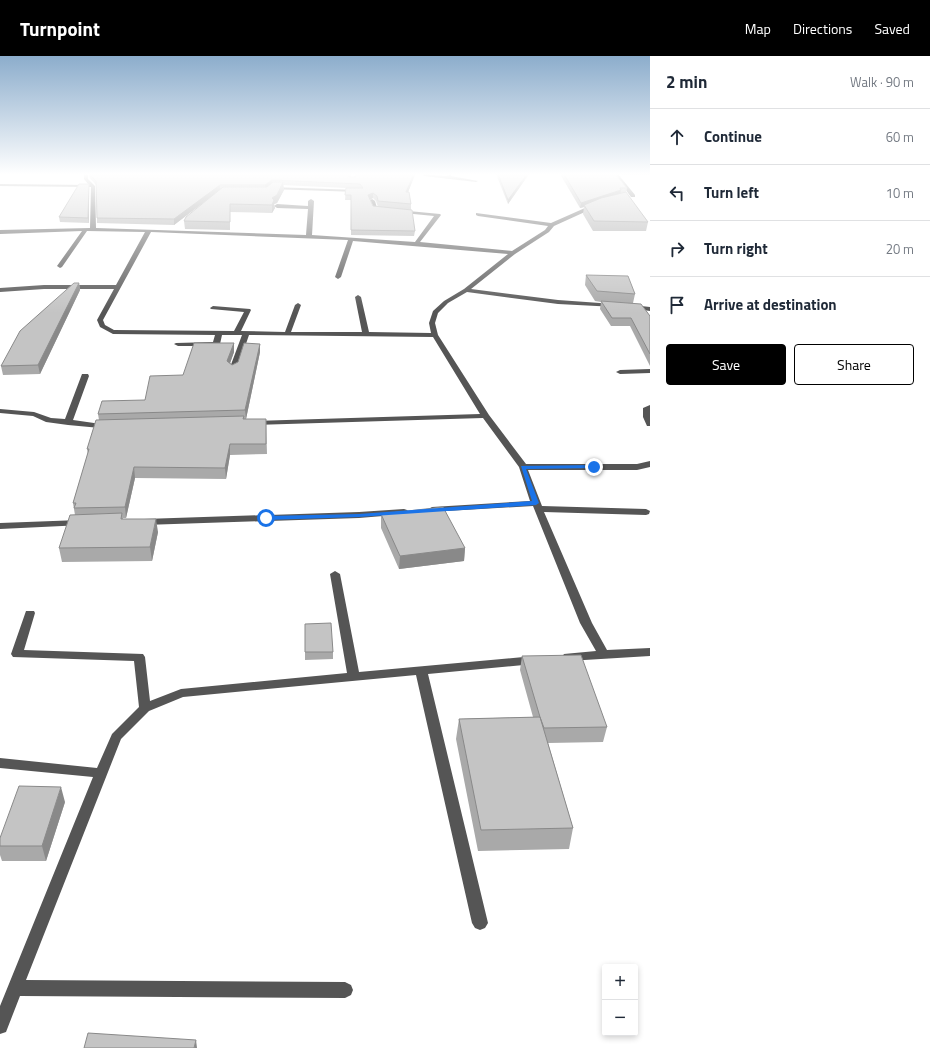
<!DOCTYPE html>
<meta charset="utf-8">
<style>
body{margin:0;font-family:"Titillium Web",sans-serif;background:#f2f2f3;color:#1f2937}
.controls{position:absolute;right:12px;bottom:12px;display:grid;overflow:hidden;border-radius:4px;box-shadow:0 2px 6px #0003}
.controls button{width:36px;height:36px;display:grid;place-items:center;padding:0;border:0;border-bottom:1px solid #e0e1e3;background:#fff;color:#1f2937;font:20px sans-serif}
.stop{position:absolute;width:12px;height:12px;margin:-9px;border:3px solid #1a73e8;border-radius:50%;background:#fff}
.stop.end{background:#1a73e8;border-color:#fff;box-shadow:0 1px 4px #0008}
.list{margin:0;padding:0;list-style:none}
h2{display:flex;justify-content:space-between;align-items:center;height:52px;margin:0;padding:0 16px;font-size:17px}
h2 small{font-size:13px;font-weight:400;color:#747a83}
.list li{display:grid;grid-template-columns:26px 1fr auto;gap:12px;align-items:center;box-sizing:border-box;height:56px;padding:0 16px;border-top:1px solid #e0e1e3}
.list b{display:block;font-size:15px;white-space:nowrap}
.list em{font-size:13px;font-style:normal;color:#747a83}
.actions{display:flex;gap:8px;padding:12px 16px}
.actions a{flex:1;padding:9px 0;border:1px solid #000;border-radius:4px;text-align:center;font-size:14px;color:#000}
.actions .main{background:#000;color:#fff}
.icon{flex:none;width:22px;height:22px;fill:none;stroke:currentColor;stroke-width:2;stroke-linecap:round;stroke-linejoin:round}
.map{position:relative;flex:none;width:650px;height:992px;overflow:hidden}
header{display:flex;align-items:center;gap:24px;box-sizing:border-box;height:56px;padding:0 20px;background:#000;color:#fff}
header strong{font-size:19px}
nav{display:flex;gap:22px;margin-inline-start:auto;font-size:14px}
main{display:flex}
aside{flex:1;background:#fff}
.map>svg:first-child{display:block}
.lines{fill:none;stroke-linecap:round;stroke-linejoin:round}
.minor{fill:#555;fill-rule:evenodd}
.wall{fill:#a9a9a9}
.shaded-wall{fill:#898989}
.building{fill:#c4c4c4;stroke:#898989}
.route{fill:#1a73e8}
</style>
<header>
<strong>Turnpoint</strong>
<nav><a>Map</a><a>Directions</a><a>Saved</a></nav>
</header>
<main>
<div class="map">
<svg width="650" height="992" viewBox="0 0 650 992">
<rect width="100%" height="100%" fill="#fff"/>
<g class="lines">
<!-- minor -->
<path class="minor" d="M 84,118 L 88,118 L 88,123 L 95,130 L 96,172 L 306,179 L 308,153 L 277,152 L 274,150 L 277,148 L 308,150 L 308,145 L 311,143 L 314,145 L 312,179 L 415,186 L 434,160 L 373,154 L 369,145 L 372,143 L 375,145 L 377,152 L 440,158 L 441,159 L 420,186 L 512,195 L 545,174 L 548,170 L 478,160 L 476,159 L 476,157 L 551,167 L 594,148 L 598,148 L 598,150 L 554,170 L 549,176 L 515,198 L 471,233 L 558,244 L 614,248 L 617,250 L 616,251 L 558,248 L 467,236 L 448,247 L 438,257 L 435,267 L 438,279 L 489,359 L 526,408 L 637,408 L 650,405 L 650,411 L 637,414 L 528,414 L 542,450 L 646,453 L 650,455 L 649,458 L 646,459 L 544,456 L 592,567 L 607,594 L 650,592 L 650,600 L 568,605 L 564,604 L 562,601 L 564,598 L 596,595 L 580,567 L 533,450 L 429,456 L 427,454 L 432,451 L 530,445 L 519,411 L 483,362 L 253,369 L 249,367 L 253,365 L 480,358 L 433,281 L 249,279 L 237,314 L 233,316 L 229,314 L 242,279 L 222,279 L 220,288 L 216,290 L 178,290 L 174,288 L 176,287 L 213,286 L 215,279 L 113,278 L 100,271 L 97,264 L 114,233 L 44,233 L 0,236 L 0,232 L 44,229 L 116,229 L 145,176 L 87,175 L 62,211 L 60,212 L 57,210 L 82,175 L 0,178 L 0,174 L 90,172 L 91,131 L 0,130 L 0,128 L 89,129 L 84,123 ZM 151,176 L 348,184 L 335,221 L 338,223 L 341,221 L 353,185 L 508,198 L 464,233 L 444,245 L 433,255 L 429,267 L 431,277 L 369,276 L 361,241 L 358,239 L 355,241 L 362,276 L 291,276 L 301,249 L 298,247 L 295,249 L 285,276 L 241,275 L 251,254 L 250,253 L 213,250 L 210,252 L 211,253 L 244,256 L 234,275 L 114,274 L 105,269 L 103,264 Z
M 422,118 L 446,120 L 452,118 L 451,120 L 478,125 L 476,126 L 424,120 Z
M 614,118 L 618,118 L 635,139 L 635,141 L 631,141 Z
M 271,131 L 359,134 L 361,135 L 359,136 L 269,133 Z
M 632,249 L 650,251 L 650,255 L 630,252 L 630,250 Z
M 650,313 L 650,317 L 620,318 L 616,316 L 620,314 Z
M 82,318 L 88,318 L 89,320 L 73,364 L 108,369 L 112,371 L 111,373 L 68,369 L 46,366 L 33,360 L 0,357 L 0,353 L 34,356 L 51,362 L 65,363 Z
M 650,349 L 650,370 L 647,370 L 643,361 L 643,352 Z
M 404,453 L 407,454 L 409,456 L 407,458 L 359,462 L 144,469 L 139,466 L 144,463 L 359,456 Z
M 80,464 L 83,465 L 85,467 L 83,469 L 0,473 L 0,467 Z
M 335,515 L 340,518 L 359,616 L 534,600 L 538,601 L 540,604 L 538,607 L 534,608 L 428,618 L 488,867 L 485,872 L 480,874 L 475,872 L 472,867 L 416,619 L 183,641 L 149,655 L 121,683 L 26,924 L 345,926 L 351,929 L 353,934 L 351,939 L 345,942 L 20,940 L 6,976 L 0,978 L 0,950 L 93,721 L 0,712 L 0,702 L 97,712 L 112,678 L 139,651 L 134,605 L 13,601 L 11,598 L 26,555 L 34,555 L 35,557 L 24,594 L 143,598 L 145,601 L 150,645 L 181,633 L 347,617 L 330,518 Z"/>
</g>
<!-- wall -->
<path class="wall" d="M 89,118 L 352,118 L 351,121 L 355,121 L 357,118 L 415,118 L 408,136 L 411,148 L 411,154 L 378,151 L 376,145 L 373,142 L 370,143 L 373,150 L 415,175 L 414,180 L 351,179 L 351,144 L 345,144 L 346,132 L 283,129 L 284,134 L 277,147 L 274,148 L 275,152 L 272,157 L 230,156 L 230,174 L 185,173 L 184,165 L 217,136 L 174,169 L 97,167 L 97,162 L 96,129 L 90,122 Z
M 496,118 L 529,118 L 508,148 Z
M 560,118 L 615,118 L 627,132 L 626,137 L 648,166 L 646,175 L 593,175 L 583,158 L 584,151 L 580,152 Z
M 620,118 L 650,118 L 650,119 L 621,119 Z
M 89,132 L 89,167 L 60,166 L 59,161 Z
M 586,219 L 635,238 L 633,247 L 650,260 L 650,310 L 630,270 L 611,270 L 600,253 L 601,246 L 595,245 L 585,229 Z
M 79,227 L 80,234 L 40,318 L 3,319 L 1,310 Z
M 234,287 L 234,296 L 230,307 L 232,309 L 238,306 L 260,288 L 260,296 L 246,363 L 266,363 L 267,398 L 230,399 L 226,423 L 135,422 L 126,462 L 123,462 L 123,463 L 158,476 L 152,505 L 62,506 L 59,492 L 75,459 L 73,447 L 88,398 L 87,393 L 99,364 L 98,358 L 145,344 L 183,319 Z
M 381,458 L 465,492 L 464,505 L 399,513 L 381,472 Z
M 305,568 L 333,596 L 333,603 L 305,604 Z
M 522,600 L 607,671 L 603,686 L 548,687 L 573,772 L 569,793 L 478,795 L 456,683 L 459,663 L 533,661 L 520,614 Z
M 65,746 L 46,805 L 2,805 L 0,799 L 0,782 Z"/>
<!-- shaded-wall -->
<path class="shaded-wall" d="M 414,118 L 415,118 L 415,119 L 406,141 L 406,136 Z
M 527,118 L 529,118 L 508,148 L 508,144 Z
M 272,124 L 272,128 L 265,134 L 265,129 Z
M 283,126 L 284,134 L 277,147 L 274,148 L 275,152 L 272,157 L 272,142 Z
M 89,128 L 89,167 L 88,162 Z
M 220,129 L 220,134 L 174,169 L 174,163 Z
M 621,134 L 620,140 L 584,149 L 584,151 L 580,152 L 581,147 Z
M 373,137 L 373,142 L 368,145 L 368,139 Z
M 79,227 L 80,234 L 40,318 L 38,309 Z
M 234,287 L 234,296 L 228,313 L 227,305 Z
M 260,288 L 260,296 L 246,363 L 245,354 Z
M 230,388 L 230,399 L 226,423 L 225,412 Z
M 134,411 L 135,422 L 126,462 L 125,451 Z
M 156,463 L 158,476 L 152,505 L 150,491 Z
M 465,492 L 464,505 L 399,513 L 400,500 Z
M 61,731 L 65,746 L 46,805 L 42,790 Z
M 196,984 L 197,992 L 194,992 Z"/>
<!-- building -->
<path class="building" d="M 89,118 L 350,118 L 349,121 L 355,121 L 357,118 L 414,118 L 406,136 L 409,136 L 411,148 L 378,145 L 377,140 L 373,137 L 368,139 L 373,150 L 412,154 L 415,175 L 351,174 L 351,139 L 345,139 L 346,132 L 363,132 L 360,128 L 272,124 L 265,129 L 220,129 L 174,163 L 97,162 L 96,125 Z
M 498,118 L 527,118 L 508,144 Z
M 564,118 L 615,118 L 627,132 L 620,132 L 621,134 L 581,147 Z
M 273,126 L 283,126 L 277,139 L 272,142 L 274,144 L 272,149 L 230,148 L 230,166 L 184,165 L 186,161 L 223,131 L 267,131 Z
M 79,128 L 89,128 L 88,162 L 59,161 Z
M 626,136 L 648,166 L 594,165 L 584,149 L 601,142 Z
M 586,219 L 628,220 L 635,238 L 597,235 Z
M 74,227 L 79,227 L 38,309 L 1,310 L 20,275 Z
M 601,245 L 641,248 L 650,260 L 650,298 L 631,262 L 612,262 Z
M 194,287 L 234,287 L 227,305 L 232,309 L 238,306 L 244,287 L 260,288 L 245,354 L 98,358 L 102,345 L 145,344 L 150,320 L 183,319 Z
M 244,360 L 243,363 L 266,363 L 266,388 L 230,388 L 225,412 L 134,411 L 125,451 L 74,452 L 76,447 L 73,447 L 89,393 L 87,393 L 96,364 Z
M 443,451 L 465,492 L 400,500 L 381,458 Z
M 122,457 L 121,463 L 156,463 L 150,491 L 59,492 L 70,459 Z
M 331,567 L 333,596 L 305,596 L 305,568 Z
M 581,599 L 607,671 L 544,672 L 540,661 L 522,600 Z
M 540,661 L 573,772 L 481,774 L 459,663 Z
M 19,730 L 61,731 L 42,790 L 0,790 L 0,782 Z
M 88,977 L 196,984 L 194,992 L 84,992 Z"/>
<!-- sky -->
<linearGradient id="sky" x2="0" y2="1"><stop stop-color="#8cadcc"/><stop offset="0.46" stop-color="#fff"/><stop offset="1" stop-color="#fff" stop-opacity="0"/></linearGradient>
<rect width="650" height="257" fill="url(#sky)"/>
<!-- route -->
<path class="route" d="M 594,409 L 597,411 L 596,412 L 526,413 L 539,447 L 536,449 L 359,461 L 266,464 L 263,462 L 266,460 L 359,458 L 532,445 L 521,410 Z"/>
</svg>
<div class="controls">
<button>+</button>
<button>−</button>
</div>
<div class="stop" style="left:266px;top:462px"></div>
<div class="stop end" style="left:594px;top:411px"></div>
</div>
<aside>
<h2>2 min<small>Walk · 90 m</small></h2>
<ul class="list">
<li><svg class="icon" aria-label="ahead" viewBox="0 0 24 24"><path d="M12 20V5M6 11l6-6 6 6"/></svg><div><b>Continue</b></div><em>60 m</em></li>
<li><svg class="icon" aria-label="left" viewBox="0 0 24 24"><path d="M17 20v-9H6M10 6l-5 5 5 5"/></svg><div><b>Turn left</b></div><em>10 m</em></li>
<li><svg class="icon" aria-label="right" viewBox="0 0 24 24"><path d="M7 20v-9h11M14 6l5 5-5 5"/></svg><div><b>Turn right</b></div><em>20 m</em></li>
<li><svg class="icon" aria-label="arrive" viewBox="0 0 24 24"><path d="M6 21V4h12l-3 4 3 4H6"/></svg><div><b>Arrive at destination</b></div></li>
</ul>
<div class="actions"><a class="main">Save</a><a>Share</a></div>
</aside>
</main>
